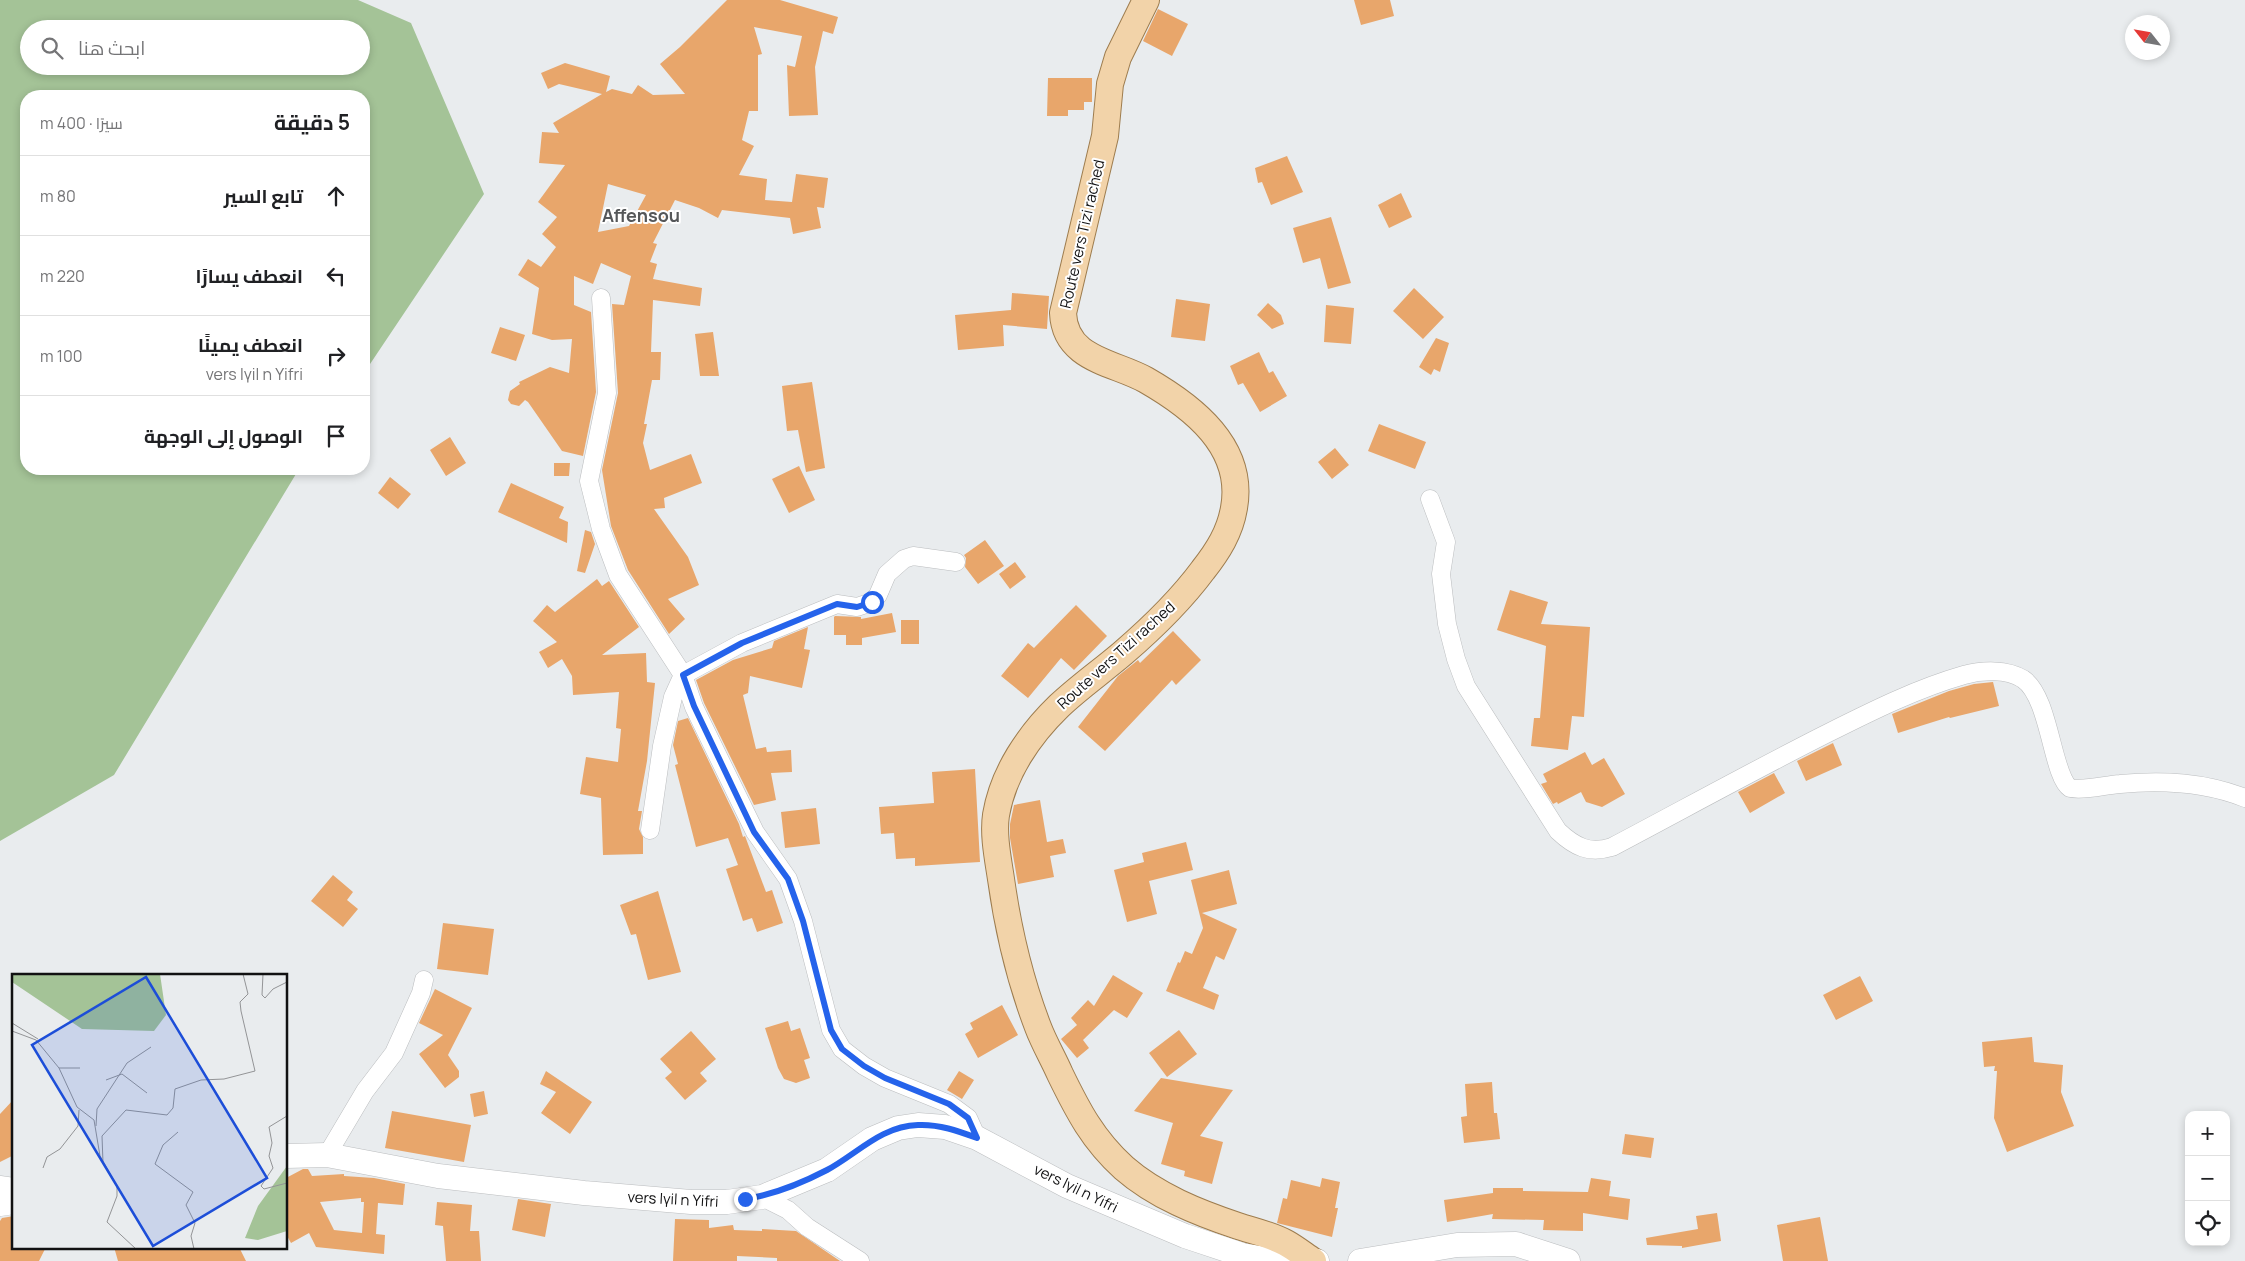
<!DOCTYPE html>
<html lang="ar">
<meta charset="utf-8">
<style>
body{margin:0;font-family:Manrope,Cairo,sans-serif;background:#f6f6f6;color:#202124;direction:rtl}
.controls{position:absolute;right:15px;bottom:15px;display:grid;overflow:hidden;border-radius:10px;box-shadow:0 2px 8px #0003}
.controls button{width:45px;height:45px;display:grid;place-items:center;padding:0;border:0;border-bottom:1px solid #e0e0e0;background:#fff;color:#202124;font:25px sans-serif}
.compass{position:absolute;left:2125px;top:15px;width:45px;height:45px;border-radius:50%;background:#fff;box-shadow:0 2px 8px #0003;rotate:301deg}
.stop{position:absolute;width:15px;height:15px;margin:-11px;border:4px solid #2563eb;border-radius:50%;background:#fff}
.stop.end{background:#2563eb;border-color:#fff;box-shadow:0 1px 5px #0008}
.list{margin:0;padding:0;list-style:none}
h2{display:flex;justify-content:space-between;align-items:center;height:65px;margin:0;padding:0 20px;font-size:21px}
h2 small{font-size:16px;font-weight:400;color:#757577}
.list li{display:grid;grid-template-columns:32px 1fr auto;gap:15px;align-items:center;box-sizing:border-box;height:80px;padding:0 20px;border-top:1px solid #e0e0e0}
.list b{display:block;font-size:19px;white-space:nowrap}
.list p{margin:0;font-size:16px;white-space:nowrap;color:#757577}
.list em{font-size:16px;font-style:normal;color:#757577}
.icon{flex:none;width:28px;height:28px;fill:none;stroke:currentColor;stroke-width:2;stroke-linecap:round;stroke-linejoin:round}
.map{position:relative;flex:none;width:2245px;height:1261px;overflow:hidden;direction:ltr}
.search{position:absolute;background:#fff;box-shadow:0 2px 8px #0003;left:20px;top:20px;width:350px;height:55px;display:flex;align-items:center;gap:12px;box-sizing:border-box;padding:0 18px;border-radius:28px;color:#757577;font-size:19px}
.panel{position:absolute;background:#fff;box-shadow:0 2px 8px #0003;left:20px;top:90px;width:350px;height:385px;border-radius:20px;direction:rtl}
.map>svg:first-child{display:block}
.green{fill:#a4c397;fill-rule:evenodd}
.building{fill:#e8a66b;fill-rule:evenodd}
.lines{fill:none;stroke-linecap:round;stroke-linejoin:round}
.minor-casing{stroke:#bbbdbf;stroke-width:19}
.secondary-casing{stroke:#bbbdbf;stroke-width:25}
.primary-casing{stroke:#9d7c4e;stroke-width:28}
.minor{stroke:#fff;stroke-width:18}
.secondary{stroke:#fff;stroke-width:24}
.primary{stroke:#f2d3a9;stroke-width:26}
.route{stroke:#2563eb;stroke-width:6}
.labels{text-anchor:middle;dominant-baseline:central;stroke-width:4;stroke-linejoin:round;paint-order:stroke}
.street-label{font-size:15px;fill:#111112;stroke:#fff}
.quarter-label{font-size:18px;font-weight:bold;fill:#555759;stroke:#fff}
.inset-road{fill:none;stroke:#939496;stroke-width:1}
.view{fill:#1d4ed8;fill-opacity:0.15;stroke:#1d4ed8;stroke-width:2.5}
.inset-edge{fill:none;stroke:#111112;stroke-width:2.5}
</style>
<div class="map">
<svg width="2245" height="1261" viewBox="0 0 2245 1261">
<rect width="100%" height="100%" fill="#e9ecee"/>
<!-- green -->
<path class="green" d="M 0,0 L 358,0 L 411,23 L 484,194 L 364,373 L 364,96 L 26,96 L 26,469 L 299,469 L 114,775 L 0,841 ZM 29,29 L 361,29 L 361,66 L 29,66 Z"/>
<!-- building -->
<path class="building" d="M 727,0 L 780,0 L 838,17 L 833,34 L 823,31 L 815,67 L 818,115 L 789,116 L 787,65 L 795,67 L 802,36 L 754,27 L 762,54 L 758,55 L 758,111 L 749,111 L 742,140 L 754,146 L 739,175 L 767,179 L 765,200 L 792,202 L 796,174 L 828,178 L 824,208 L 817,207 L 821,228 L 793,234 L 790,218 L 722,210 L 718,218 L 699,208 L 675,200 L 653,243 L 657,244 L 650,262 L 657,264 L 653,279 L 702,288 L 700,306 L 653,300 L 651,352 L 661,352 L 660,380 L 652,380 L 644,424 L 647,424 L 643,443 L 650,470 L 691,454 L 702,483 L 664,498 L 665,508 L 654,509 L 688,557 L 699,585 L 668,599 L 685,619 L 669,634 L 628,570 L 611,526 L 602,470 L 618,393 L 612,304 L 624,305 L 631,276 L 601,263 L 593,284 L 574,276 L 574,305 L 591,312 L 596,392 L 583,456 L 562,451 L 528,402 L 525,400 L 519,406 L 511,404 L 508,400 L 510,391 L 520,384 L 519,382 L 550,367 L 569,373 L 572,339 L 552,340 L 532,334 L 539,288 L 518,275 L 528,259 L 541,267 L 556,247 L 542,234 L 557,217 L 538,202 L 565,165 L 539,163 L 542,132 L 559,133 L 553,123 L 602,94 L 559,84 L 548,89 L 541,73 L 565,63 L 610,76 L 606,92 L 612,89 L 632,94 L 638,85 L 653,95 L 685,94 L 660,64 L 680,47 ZM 608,184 L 646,195 L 629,226 L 598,232 Z
M 1354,0 L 1390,0 L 1394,16 L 1361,25 Z
M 1158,9 L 1188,24 L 1172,56 L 1143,41 Z
M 1048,78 L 1092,78 L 1092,102 L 1084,102 L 1084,110 L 1068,110 L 1068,116 L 1047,116 Z
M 1287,156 L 1303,192 L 1271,205 L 1262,182 L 1258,183 L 1255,168 Z
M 1401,193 L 1412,217 L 1389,228 L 1378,205 Z
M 1331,217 L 1351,283 L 1328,289 L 1320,258 L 1303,263 L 1293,228 Z
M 1414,288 L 1444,317 L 1423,339 L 1393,311 Z
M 1012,293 L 1049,296 L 1047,329 L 1003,325 L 1004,346 L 958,350 L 955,315 L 1011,310 Z
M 1176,299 L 1210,304 L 1205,341 L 1171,337 Z
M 1268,303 L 1281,315 L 1284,324 L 1272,329 L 1257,315 Z
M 1326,305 L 1354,308 L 1351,344 L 1324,342 Z
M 500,327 L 525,335 L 516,361 L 491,353 Z
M 713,332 L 719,376 L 700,376 L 695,334 Z
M 1436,338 L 1449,343 L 1440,372 L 1434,369 L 1431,375 L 1419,367 Z
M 1259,352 L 1269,373 L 1273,371 L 1287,396 L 1260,412 L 1243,383 L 1238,385 L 1230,366 Z
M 812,382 L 825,468 L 806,472 L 798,430 L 787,431 L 782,386 Z
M 1379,424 L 1426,442 L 1415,469 L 1368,451 Z
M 450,437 L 466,463 L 446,476 L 430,450 Z
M 1335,448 L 1349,465 L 1332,479 L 1318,462 Z
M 554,463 L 570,463 L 569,476 L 554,476 Z
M 799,466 L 815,500 L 789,513 L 772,479 Z
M 390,477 L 411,494 L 398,509 L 378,493 Z
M 511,483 L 564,507 L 559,518 L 568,522 L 567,543 L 498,512 Z
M 585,530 L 591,532 L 595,544 L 585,573 L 577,571 Z
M 985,540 L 1004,566 L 978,584 L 965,567 L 966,558 L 964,555 Z
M 1015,562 L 1026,577 L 1010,589 L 999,574 Z
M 597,579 L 602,586 L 609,581 L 639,627 L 602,655 L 646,653 L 647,682 L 655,683 L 647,761 L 638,811 L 642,811 L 639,829 L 643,837 L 643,854 L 603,855 L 601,798 L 580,794 L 586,757 L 618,762 L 621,729 L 616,728 L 619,692 L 573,695 L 572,676 L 562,659 L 548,668 L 539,652 L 557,642 L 533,621 L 547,605 L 555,612 Z
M 1510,590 L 1548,602 L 1541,624 L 1590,627 L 1584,717 L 1572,716 L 1568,750 L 1531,746 L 1534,718 L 1540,718 L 1546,646 L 1497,630 Z
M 1076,605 L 1107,636 L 1074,670 L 1061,658 L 1028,698 L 1001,676 L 1028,643 L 1034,648 Z
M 892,613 L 896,632 L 862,638 L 862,645 L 846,645 L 846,635 L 834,635 L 834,617 L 835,616 L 861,617 L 861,619 Z
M 901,620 L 919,620 L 919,644 L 901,644 Z
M 808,627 L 804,649 L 810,650 L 802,688 L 750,676 L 748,693 L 743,695 L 756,749 L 766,747 L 767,752 L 791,750 L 792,772 L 771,773 L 776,800 L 754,805 L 704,703 L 696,680 L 733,660 L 772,648 L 774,641 Z
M 1173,631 L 1201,660 L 1176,685 L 1172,680 L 1105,751 L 1078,727 L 1118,676 L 1138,660 L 1140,663 Z
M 1993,682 L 1999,706 L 1950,718 L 1949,717 L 1898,733 L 1892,714 L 1949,691 L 1974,684 Z
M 688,718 L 739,824 L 743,837 L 745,836 L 766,892 L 772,890 L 783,923 L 757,932 L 752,918 L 743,921 L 726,869 L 738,865 L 728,838 L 696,847 L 675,765 L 678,764 L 673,745 L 678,721 Z
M 1833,743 L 1842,765 L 1806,781 L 1797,761 Z
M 1585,752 L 1592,765 L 1604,758 L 1625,794 L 1602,807 L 1586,802 L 1581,792 L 1558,804 L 1557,802 L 1553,804 L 1541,784 L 1547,782 L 1543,774 Z
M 975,769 L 980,862 L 915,866 L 915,858 L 896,859 L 894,833 L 881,834 L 879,807 L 934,803 L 932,772 Z
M 1774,773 L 1785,793 L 1750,813 L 1738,792 Z
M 1040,800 L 1047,842 L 1063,839 L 1066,853 L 1050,856 L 1054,877 L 1018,884 L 1010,838 L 1010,824 L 1014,805 Z
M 816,808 L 820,844 L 785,848 L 781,812 Z
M 1186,842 L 1193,870 L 1149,881 L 1157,914 L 1127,922 L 1114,870 L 1144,862 L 1142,853 Z
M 1229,870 L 1237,904 L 1202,913 L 1237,929 L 1224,960 L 1216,956 L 1203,988 L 1219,995 L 1214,1010 L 1166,991 L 1178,962 L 1180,963 L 1185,951 L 1192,954 L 1203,928 L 1191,880 Z
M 333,875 L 353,892 L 347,900 L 358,909 L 343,927 L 311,901 Z
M 658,891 L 681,972 L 648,980 L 636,934 L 631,935 L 620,905 Z
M 443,923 L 494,929 L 488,975 L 437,969 Z
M 1113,975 L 1143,993 L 1127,1018 L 1114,1010 L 1083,1040 L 1089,1048 L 1077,1058 L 1061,1039 L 1077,1025 L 1071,1018 L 1088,1000 L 1094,1006 Z
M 1860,976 L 1873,1001 L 1836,1020 L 1823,995 Z
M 435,989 L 472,1008 L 448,1055 L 459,1071 L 459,1077 L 445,1088 L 419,1054 L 443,1035 L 419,1023 Z
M 1002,1005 L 1018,1035 L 978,1058 L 965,1034 L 973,1029 L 970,1023 Z
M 788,1021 L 791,1031 L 800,1028 L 810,1058 L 804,1060 L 810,1078 L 796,1083 L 784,1079 L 778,1068 L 765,1028 Z
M 1179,1030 L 1197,1054 L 1167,1077 L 1149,1053 Z
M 691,1031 L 716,1059 L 700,1073 L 707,1081 L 685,1100 L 665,1078 L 672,1072 L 660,1059 Z
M 2032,1037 L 2034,1062 L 2063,1065 L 2061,1092 L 2074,1126 L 2007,1152 L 1994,1118 L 1997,1071 L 1994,1071 L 1995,1066 L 1984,1067 L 1982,1042 Z
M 546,1071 L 592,1102 L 570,1134 L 541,1113 L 556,1092 L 540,1084 Z
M 959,1071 L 974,1080 L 962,1099 L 947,1090 Z
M 1161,1078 L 1233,1090 L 1200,1136 L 1223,1142 L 1212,1184 L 1184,1176 L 1185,1171 L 1161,1164 L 1173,1123 L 1134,1111 Z
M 1492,1082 L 1494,1113 L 1497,1113 L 1500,1139 L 1464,1143 L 1461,1117 L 1467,1116 L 1465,1084 Z
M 484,1091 L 488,1114 L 474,1117 L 470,1094 Z
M 14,1099 L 14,1155 L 0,1162 L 0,1114 Z
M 392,1111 L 471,1125 L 464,1162 L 385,1148 Z
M 1625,1134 L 1654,1138 L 1651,1158 L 1622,1154 Z
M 303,1169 L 308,1169 L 312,1176 L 344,1174 L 344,1176 L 374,1178 L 405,1184 L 403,1205 L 378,1203 L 376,1234 L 385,1235 L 384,1254 L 316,1247 L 309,1233 L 291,1243 L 286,1234 L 286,1178 ZM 361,1198 L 361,1202 L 364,1202 L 362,1233 L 334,1230 L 320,1202 Z
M 1322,1178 L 1340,1182 L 1335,1208 L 1338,1208 L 1332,1237 L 1277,1223 L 1283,1198 L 1287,1199 L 1291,1180 L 1320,1187 Z
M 1591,1178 L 1611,1181 L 1609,1196 L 1630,1199 L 1628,1220 L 1583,1213 L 1583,1231 L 1543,1230 L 1544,1220 L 1492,1219 L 1493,1214 L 1447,1222 L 1444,1200 L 1493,1193 L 1493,1188 L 1523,1188 L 1523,1191 L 1588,1192 Z
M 518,1199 L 551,1204 L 545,1237 L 512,1230 Z
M 437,1202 L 472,1205 L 470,1231 L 479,1231 L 481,1261 L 446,1261 L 443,1226 L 435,1225 Z
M 1717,1213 L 1721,1241 L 1682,1248 L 1682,1246 L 1647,1245 L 1646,1238 L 1698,1229 L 1696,1216 Z
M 14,1216 L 14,1247 L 46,1247 L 39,1261 L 0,1261 L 0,1221 L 2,1218 Z
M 1820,1217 L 1828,1261 L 1783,1261 L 1777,1225 Z
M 675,1219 L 709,1220 L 709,1228 L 733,1225 L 734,1230 L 762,1231 L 762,1229 L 796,1231 L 840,1261 L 777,1261 L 777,1258 L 737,1256 L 737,1261 L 673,1261 Z
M 114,1247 L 239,1247 L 246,1261 L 118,1261 Z"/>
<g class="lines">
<!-- minor casing -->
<g class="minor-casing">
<path id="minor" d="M 601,298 L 607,393 L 589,481 L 601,529 L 618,575 L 683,675 L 694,707 L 755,832 L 788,879 L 803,921 L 831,1030 L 842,1049 L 864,1066 L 885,1078 L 949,1104 L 968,1118 L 977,1138
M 1430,499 L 1446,542 L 1441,574 L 1447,624 L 1456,659 L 1466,686 L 1558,831 C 1575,847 1589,854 1612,847 C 1682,810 1751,772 1822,736 C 1868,713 1915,689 1964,675 C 1982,670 2007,669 2023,679 C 2050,697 2052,776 2070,788 C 2085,791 2105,785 2120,784 C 2163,780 2204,782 2245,798
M 650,830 L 662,746 L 673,697 L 683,675 L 742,643 L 837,604 L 857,607 L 872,602 L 878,595 L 887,574 L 904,559 L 913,556 L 956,562
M 327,1155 L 365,1091 L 394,1053 L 421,993 L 424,980
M 0,1185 L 14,1187
M 762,1197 L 788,1210 L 807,1227 L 860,1261"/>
</g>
<!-- secondary casing -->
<g class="secondary-casing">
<path id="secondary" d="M 286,1156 L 327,1155 L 438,1176 L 584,1193 L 691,1202 L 727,1202 L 762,1197 L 827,1170 L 872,1139 L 898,1128 L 918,1125 L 945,1127 L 977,1138 L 1067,1186 L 1185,1236 L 1242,1255 L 1276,1261 L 1317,1261
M 0,1204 L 14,1202
M 1360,1261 L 1457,1245 L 1516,1244 L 1568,1261"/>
</g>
<!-- primary casing -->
<g class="primary-casing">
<path id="primary" d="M 1146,0 L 1118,57 L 1110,84 L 1105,136 L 1063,313 C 1065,360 1114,362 1146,380 C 1193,407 1245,447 1234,508 C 1230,532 1218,551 1203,570 C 1180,601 1152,628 1123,653 C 1102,671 1079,687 1059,706 C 1029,735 1003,773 996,815 C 993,835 998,859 1001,879 C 1008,929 1020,980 1038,1027 C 1044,1043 1053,1058 1060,1074 C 1078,1111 1093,1140 1124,1168 C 1156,1196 1199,1213 1238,1226 C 1253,1231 1272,1235 1286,1243 C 1295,1248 1304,1255 1313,1261"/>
</g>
<!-- minor -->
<use href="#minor" class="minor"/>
<!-- secondary -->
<use href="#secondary" class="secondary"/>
<!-- primary -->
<use href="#primary" class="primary"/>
</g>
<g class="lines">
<!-- route -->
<path class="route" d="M 745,1199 C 772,1195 802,1183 827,1170 C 857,1154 881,1126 918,1125 C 939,1124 958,1131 977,1138 L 968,1118 L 949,1104 L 885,1078 L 864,1066 L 842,1049 L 831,1030 L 803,921 L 788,879 L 754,832 L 694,706 L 683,675 L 742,643 L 837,604 L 857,607 L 872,602"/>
</g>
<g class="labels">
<!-- street labels -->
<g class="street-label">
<text transform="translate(1082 234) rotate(-77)">Route vers Tizi rached</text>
<text transform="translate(1116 655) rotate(-42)">Route vers Tizi rached</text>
<text transform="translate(1076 1188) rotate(26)">vers Iγil n Yifri</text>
<text transform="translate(673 1199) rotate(3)">vers Iγil n Yifri</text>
</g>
<!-- quarter labels -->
<g class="quarter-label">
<text x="641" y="215">Affensou</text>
</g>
</g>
<!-- overview -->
<g transform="translate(12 974)">
<rect width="275" height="275" fill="#e9ecee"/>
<path d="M 0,0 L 148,0 L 154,41 L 142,57 L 70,55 L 0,8 ZM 275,192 L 275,257 L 246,266 L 233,264 L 246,232 Z" fill="#a4c397"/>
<path class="inset-road" d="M 251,0 L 250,21 L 253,24 L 261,15 L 275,8M 0,49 L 26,65M 0,57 L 24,66 L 47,94 L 65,133 L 82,146 L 88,182 L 105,212 L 105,222 L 95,248 L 124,275M 47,94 L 68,94M 94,106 L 110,100 L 135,119M 275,142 L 257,153 L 260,169 L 257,182 L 261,194 L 249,212 L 252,215 L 275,209M 84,152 L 85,135 L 115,89 L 139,73M 166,158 L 151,171 L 143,190 L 181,218 L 174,231 L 183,249 L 179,262 L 182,275M 91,189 L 90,162 L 114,136 L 155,141 L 161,134 L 163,115 L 189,106 L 212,105 L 243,97 L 229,37 L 228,28 L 236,20 L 231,0M 31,194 L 35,183 L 48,175 L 66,152 L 67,136"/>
<path class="view" d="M 134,3 L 255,204 L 141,272 L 20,71 Z"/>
<rect width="275" height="275" class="inset-edge"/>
</g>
</svg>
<div class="controls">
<button>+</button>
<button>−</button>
<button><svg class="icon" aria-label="locate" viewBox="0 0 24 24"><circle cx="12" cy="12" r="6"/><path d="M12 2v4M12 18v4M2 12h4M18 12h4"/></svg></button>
</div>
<svg class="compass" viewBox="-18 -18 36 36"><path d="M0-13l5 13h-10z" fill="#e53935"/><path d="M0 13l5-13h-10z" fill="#757577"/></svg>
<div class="stop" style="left:872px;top:602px"></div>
<div class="stop end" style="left:745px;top:1199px"></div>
<div class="search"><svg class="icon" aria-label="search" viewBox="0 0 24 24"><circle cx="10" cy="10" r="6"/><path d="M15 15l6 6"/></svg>ابحث هنا</div>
<section class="panel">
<h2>5 دقيقة<small>سيرًا · 400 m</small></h2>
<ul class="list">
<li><svg class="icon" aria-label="ahead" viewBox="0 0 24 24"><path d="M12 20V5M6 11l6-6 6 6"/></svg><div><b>تابع السير</b></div><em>80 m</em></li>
<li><svg class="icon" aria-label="left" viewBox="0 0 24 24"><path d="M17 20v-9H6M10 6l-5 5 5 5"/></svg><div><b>انعطف يسارًا</b></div><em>220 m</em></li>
<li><svg class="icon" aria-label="right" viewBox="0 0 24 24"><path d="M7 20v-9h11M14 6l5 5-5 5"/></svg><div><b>انعطف يمينًا</b><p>vers Iγil n Yifri</p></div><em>100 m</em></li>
<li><svg class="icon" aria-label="arrive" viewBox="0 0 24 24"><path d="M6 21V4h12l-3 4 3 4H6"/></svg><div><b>الوصول إلى الوجهة</b></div></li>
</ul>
</section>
</div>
